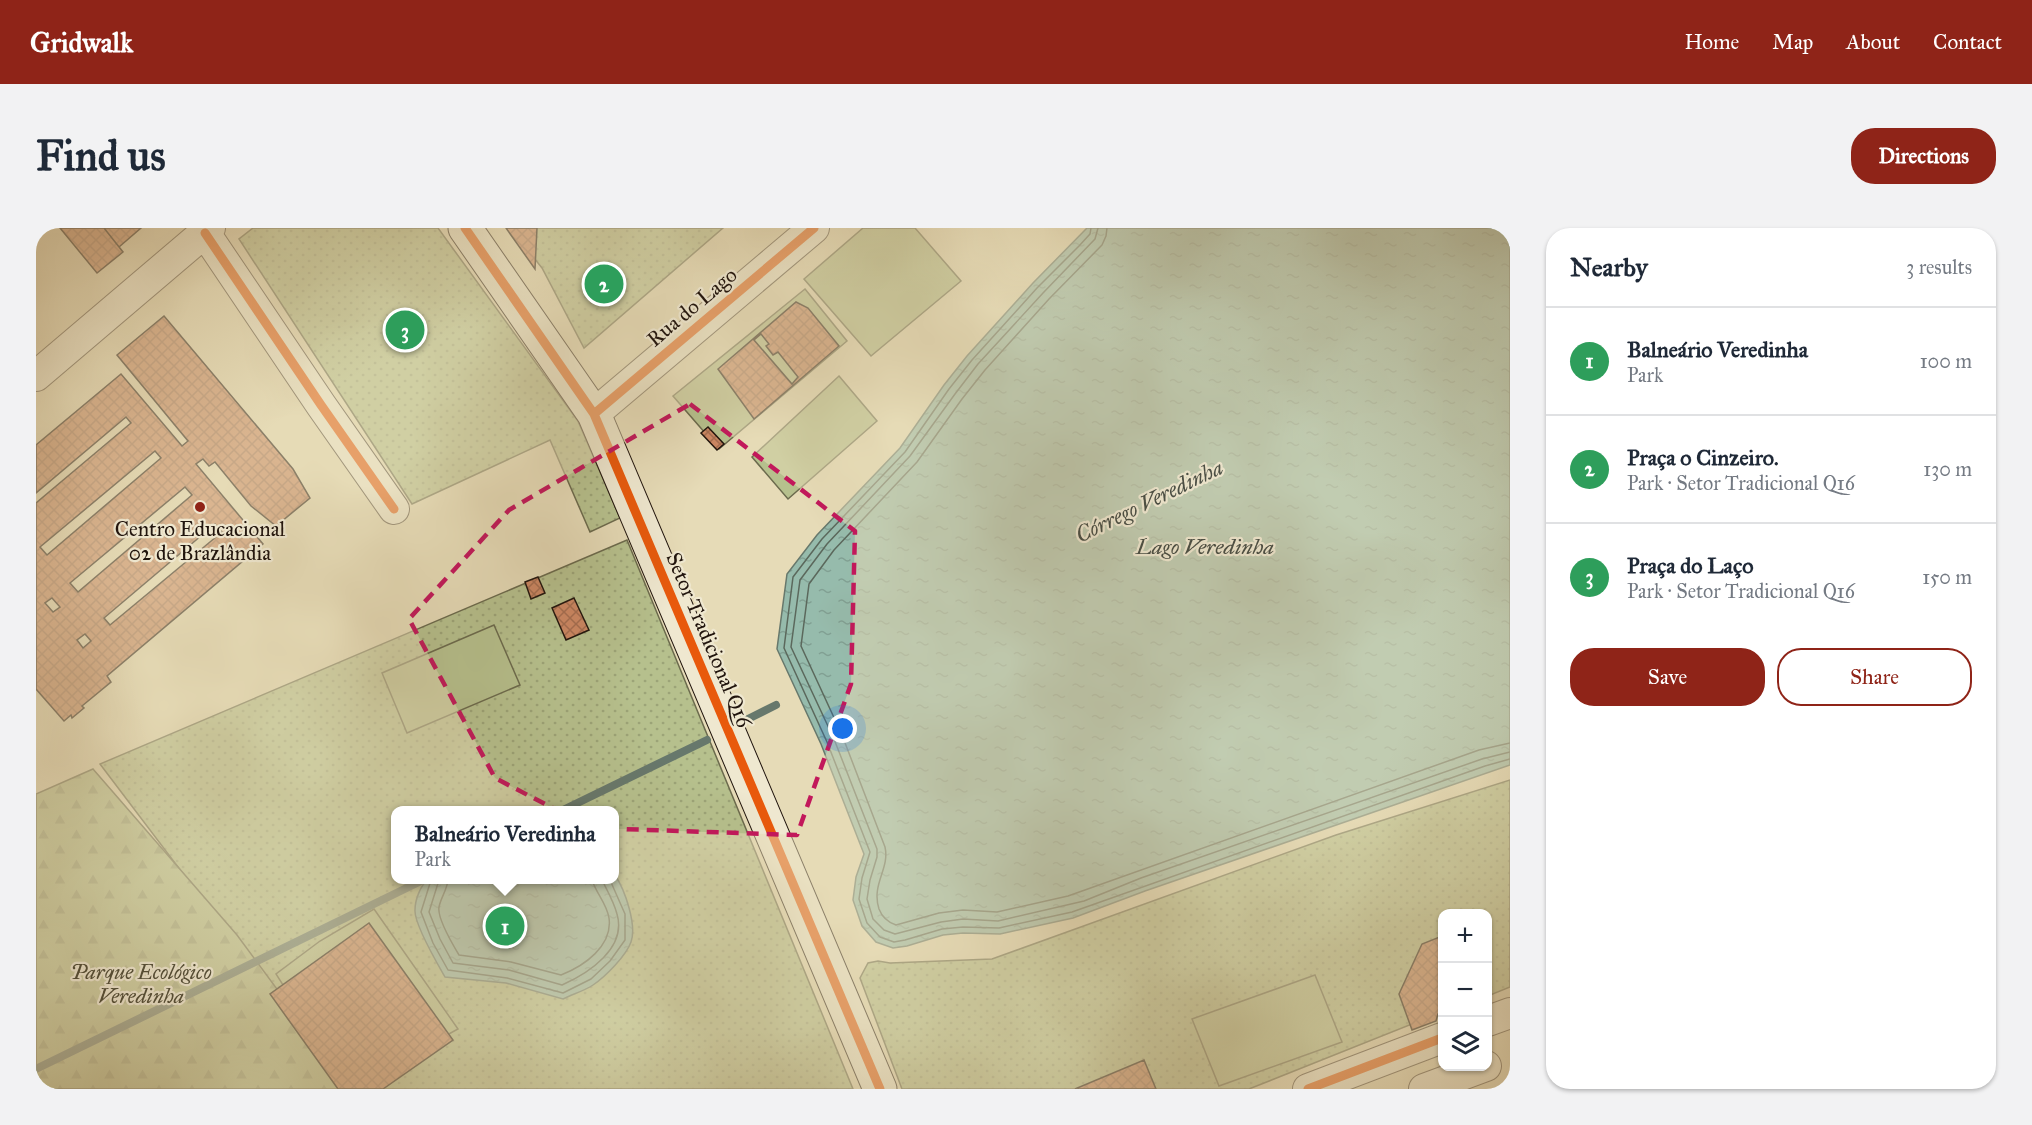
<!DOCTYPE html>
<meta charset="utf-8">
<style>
body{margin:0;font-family:"IM FELL Great Primer",serif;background:#f2f2f3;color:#1f2937}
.controls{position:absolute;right:18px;bottom:18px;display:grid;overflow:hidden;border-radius:12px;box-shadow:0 2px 4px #0004}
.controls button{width:54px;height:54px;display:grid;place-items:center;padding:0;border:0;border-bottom:2px solid #e0e1e3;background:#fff;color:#1f2937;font:30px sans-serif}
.you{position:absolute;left:807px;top:501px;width:21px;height:21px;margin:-15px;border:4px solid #fff;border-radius:50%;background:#1a73e8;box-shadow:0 0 0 9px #1a73e833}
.badge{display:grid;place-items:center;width:39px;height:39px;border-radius:50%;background:#8f2418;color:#fff;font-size:20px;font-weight:700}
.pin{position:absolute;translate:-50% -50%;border:3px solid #fff;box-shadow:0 2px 6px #0006}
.popup{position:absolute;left:355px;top:578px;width:228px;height:78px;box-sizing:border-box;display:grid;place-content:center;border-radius:12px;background:#fff;filter:drop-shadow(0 2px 4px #0005);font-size:20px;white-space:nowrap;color:#747a83}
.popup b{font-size:22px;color:#1f2937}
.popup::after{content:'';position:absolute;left:50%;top:100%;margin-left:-12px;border:12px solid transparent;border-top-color:#fff}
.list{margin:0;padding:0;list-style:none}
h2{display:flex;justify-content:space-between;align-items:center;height:78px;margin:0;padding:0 24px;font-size:26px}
h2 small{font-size:20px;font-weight:400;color:#747a83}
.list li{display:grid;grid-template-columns:39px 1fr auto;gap:18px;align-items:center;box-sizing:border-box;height:108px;padding:0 24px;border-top:2px solid #e0e1e3}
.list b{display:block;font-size:22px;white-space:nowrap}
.list p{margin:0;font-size:20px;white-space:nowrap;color:#747a83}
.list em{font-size:20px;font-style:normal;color:#747a83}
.actions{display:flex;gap:12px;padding:18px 24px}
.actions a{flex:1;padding:14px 0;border:2px solid #8f2418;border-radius:24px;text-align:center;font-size:21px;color:#8f2418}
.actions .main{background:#8f2418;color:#fff}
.icon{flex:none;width:33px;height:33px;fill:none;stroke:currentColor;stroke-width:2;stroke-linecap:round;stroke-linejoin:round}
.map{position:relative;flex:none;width:1474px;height:861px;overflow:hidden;border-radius:24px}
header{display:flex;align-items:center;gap:36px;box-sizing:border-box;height:84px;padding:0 30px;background:#8f2418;color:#fff}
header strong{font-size:28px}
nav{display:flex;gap:33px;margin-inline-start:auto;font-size:21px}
.intro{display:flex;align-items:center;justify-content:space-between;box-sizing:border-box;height:144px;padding:0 36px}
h1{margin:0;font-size:42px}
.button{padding:15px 27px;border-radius:24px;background:#8f2418;color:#fff;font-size:21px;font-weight:700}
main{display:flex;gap:36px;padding:0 36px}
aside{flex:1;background:#fff;border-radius:24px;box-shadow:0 2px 4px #0004}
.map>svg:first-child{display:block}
.grass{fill:url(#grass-dots);stroke:#6b6a4d;stroke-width:1.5;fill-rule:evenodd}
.forest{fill:url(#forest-firs);stroke:#6b6a4d;stroke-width:1.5}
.pitch{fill:#b6c08d;stroke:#6b6a4d;stroke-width:1.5}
.water{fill:url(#water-ripples);stroke:#67786c;stroke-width:1.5}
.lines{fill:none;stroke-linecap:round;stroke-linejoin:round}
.shore{stroke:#5b685c;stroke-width:1.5}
.stream{stroke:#67786c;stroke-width:8}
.building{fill:url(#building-cross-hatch);stroke:#20140d;stroke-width:1.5;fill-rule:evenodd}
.street-casing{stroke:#524638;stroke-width:32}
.secondary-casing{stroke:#20140d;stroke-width:35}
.street{stroke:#efe8d0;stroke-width:30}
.secondary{stroke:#efe8d0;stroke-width:33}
.cycleway-casing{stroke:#efe8d0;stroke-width:13}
.cycleway{stroke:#e8590c;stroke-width:9}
.marked{fill:none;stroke:#c2185b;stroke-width:4.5;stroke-dasharray:12 8;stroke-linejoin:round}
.poi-dot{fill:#8f2418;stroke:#efe8d0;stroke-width:2}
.labels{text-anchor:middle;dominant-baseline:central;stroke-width:4.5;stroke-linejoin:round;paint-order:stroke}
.street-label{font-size:21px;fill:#20140d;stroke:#efe8d0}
.poi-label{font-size:21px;fill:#20140d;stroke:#efe8d0}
.park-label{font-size:21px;font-style:italic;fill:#54503a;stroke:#efe8d0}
.water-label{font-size:22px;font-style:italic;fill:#494e45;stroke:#efe8d0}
</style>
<header>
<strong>Gridwalk</strong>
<nav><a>Home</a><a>Map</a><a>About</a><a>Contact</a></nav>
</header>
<div class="intro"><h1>Find us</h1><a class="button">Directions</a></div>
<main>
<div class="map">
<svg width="1474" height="861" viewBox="0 0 1474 861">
<defs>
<pattern id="grass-dots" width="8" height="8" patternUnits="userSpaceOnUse" patternTransform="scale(1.5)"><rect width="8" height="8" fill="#b6c08d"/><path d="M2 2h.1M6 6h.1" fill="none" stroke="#9ca478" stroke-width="1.8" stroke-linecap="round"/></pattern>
<pattern id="forest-firs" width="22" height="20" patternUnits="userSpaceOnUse" patternTransform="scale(1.5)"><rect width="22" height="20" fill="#b6c08d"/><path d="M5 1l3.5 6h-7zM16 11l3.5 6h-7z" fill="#9ca478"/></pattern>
<pattern id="water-ripples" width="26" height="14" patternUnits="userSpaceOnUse" patternTransform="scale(1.5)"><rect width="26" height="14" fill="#96bbac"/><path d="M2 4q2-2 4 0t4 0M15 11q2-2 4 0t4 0" fill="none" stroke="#81a093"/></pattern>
<pattern id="building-cross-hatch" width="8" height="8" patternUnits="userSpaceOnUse" patternTransform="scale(1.5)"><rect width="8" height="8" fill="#cc8763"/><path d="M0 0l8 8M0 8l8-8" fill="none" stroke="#a56d50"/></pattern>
</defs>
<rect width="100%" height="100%" fill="#e6dbb7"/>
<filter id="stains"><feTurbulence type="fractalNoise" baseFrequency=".00333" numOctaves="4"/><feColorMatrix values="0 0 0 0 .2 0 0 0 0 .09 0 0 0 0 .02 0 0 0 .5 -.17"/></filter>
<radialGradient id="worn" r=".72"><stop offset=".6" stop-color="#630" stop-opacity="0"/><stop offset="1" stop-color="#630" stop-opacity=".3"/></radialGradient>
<!-- grass -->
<path class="grass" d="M 217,0 L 402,0 L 542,193 L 584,290 L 554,304 L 514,212 L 376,276 L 203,11 Z
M 474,0 L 687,0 L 548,120 L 506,40 Z
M 591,312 L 817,861 L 310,861 L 64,536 ZM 360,582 L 578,582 L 578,652 L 360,652 Z
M 1474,552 L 1474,759 L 1452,768 L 1452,686 L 1406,686 L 1406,784 L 1213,861 L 866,861 L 824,750 L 832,735 L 842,733 L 854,735 L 956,731 L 1300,607 Z"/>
<!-- forest -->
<path class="forest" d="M 57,541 L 201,707 L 269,799 L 311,861 L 0,861 L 0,566 Z"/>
<!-- pitch -->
<path class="pitch" d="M 827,0 L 879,0 L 925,53 L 835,128 L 768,51 Z
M 769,61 L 811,113 L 683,221 L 637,168 Z
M 803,148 L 841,193 L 752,271 L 716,229 Z
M 458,397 L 484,457 L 371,505 L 346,445 Z
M 338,681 L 422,801 L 313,861 L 240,746 L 284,713 Z
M 1279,747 L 1306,814 L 1183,858 L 1156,791 Z"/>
<!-- water -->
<path class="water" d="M 1051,0 L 1474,0 L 1474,537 L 1109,663 L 1037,690 L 964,706 L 927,705 L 907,707 L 871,718 L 857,720 L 840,714 L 826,698 L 817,672 L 820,649 L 828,626 L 785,516 L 741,421 L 751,346 L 781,307 L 864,220 L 908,157 L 931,128 L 997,55 Z
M 579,647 C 589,662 601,697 595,714 C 590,728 569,749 557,757 C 548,763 537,766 527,771 L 470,755 L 409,749 C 401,735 378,696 379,682 C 379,672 384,659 391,652 L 578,652 Z"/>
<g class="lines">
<!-- shore -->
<path class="shore" d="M 1055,0 L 1054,6 L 1043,18 L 1001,60 L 936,132 L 913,161 L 869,224 L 786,311 L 757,349 L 748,420 L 791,514 L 834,624 L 826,650 L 823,671 L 831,695 L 844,709 L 858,714 L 869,712 L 906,701 L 927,699 L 963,700 L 1036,684 L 1449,538 L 1474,531
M 1062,0 L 1059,11 L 1007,65 L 942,136 L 919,166 L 874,228 L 791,316 L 764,352 L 755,419 L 798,511 L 841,621 L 841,629 L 834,652 L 831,671 L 837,691 L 848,702 L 859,706 L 905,694 L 927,691 L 962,693 L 1048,673 L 1105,650 L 1446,531 L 1474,524
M 1071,0 L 1070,8 L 1066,17 L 1013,71 L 949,142 L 926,171 L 881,234 L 798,322 L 773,356 L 765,418 L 806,507 L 849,619 C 854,641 835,656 843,681 C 846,689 851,694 860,697 L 903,685 L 927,682 L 961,684 L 1032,668 L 1443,522 L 1474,515
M 395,652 L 385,684 L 397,715 L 412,742 L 471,750 L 527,765 L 555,751 L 574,733 L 589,712 L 589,686 L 574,652
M 403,652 L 393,684 L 404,711 L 417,735 L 473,742 L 526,757 C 553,745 591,720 581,686 C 578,674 571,662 566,652
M 412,652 C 411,662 405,669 403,679 C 401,690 417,717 423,727 L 475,734 L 525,747 C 548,738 577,718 573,690 C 571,676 560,665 556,652"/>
<!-- stream -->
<path class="stream" d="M 712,491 L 740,477
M 527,582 L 671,512
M 0,841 L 387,652"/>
</g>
<!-- building -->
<path class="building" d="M 24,0 L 68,0 L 87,24 L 61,45 Z
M 68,0 L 105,0 L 83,19 Z
M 470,0 L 501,0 L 499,41 Z
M 760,74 L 772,80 L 803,118 L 718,191 L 682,141 ZM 725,106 L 733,116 L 730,118 L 737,127 L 742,124 L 762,149 L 756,156 L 718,112 Z
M 128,88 L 257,241 L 274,270 L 240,298 L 215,278 L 179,234 L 173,238 L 167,231 L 160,236 L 227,316 L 71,448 L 75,454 L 46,478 L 48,480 L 36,490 L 35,487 L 28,493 L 0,461 L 0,275 L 95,195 L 90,189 L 0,265 L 0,217 L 85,146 L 146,218 L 152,213 L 81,127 ZM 119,223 L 125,230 L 11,327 L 4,319 ZM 149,259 L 156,267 L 42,364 L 34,355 ZM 179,296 L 186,304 L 74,397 L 68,390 ZM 16,370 L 24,379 L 17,384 L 9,375 ZM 49,406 L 55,413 L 47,420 L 41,412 Z
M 672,199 L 688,216 L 681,222 L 665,205 Z
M 502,349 L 509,365 L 495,371 L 489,354 Z
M 538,370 L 553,402 L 530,412 L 516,380 Z
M 333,695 L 417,812 L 347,861 L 302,861 L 234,766 Z
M 1406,708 L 1406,784 L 1402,786 L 1400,793 L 1376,802 L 1363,766 L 1386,716 Z
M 1108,832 L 1120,861 L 1039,861 Z"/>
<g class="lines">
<!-- street casing -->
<g class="street-casing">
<path id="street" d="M 169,5 L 285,177 L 358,281
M 0,148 L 174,0
M 558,186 L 778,0
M 1452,793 L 1474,785
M 1272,861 L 1406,810
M 1388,861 L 1450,838"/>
</g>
<!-- secondary casing -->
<g class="secondary-casing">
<path id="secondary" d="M 429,0 L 558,186 L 844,861"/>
</g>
<!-- street -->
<use href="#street" class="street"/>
<!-- secondary -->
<use href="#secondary" class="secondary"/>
<!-- cycleway casing -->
<g class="cycleway-casing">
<path id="cycleway" d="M 429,0 L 558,186 L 844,861
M 169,5 L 285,177 L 358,281
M 558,186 L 778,0
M 1272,861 L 1406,810"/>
</g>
<!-- cycleway -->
<use href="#cycleway" class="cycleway"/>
</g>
<!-- marked area -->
<path d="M0 0H1474V861H0ZM 654,176 L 819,303 L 815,456 L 761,607 L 555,600 L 459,550 L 373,391 L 473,282 Z" fill="#e6dbb7" fill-opacity=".55" fill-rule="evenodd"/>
<path class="marked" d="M 654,176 L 819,303 L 815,456 L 761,607 L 555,600 L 459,550 L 373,391 L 473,282 Z"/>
<!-- markers -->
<circle class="poi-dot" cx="164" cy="279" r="6"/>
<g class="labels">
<!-- street labels -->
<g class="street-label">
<text transform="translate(656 79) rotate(-40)">Rua do Lago</text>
<text transform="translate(673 412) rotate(67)">Setor Tradicional Q16</text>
</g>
<!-- poi labels -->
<g class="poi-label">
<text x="164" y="301">Centro Educacional<tspan x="164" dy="24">02 de Brazlândia</tspan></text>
</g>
<!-- park labels -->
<g class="park-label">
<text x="105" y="744">Parque Ecológico<tspan x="105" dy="24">Veredinha</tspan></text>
</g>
<!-- water labels -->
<g class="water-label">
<text transform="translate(1113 273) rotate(-26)">Córrego Veredinha</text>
<text x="1169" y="318">Lago Veredinha</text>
</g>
</g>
<rect width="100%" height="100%" filter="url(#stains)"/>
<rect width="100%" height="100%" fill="url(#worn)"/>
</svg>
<div class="controls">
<button>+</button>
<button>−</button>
<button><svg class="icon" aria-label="layers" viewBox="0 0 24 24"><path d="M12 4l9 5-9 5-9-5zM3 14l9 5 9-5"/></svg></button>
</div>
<div class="you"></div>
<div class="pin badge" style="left:469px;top:698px;background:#2e9e5b">1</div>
<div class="popup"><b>Balneário Veredinha</b>Park</div>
<div class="pin badge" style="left:568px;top:56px;background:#2e9e5b">2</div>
<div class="pin badge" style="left:369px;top:102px;background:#2e9e5b">3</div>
</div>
<aside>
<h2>Nearby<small>3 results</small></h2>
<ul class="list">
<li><span class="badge" style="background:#2e9e5b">1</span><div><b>Balneário Veredinha</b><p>Park</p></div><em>100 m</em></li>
<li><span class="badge" style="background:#2e9e5b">2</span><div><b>Praça o Cinzeiro.</b><p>Park · Setor Tradicional Q16</p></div><em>130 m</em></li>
<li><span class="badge" style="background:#2e9e5b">3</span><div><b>Praça do Laço</b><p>Park · Setor Tradicional Q16</p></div><em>150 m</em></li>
</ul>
<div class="actions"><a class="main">Save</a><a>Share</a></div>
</aside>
</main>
